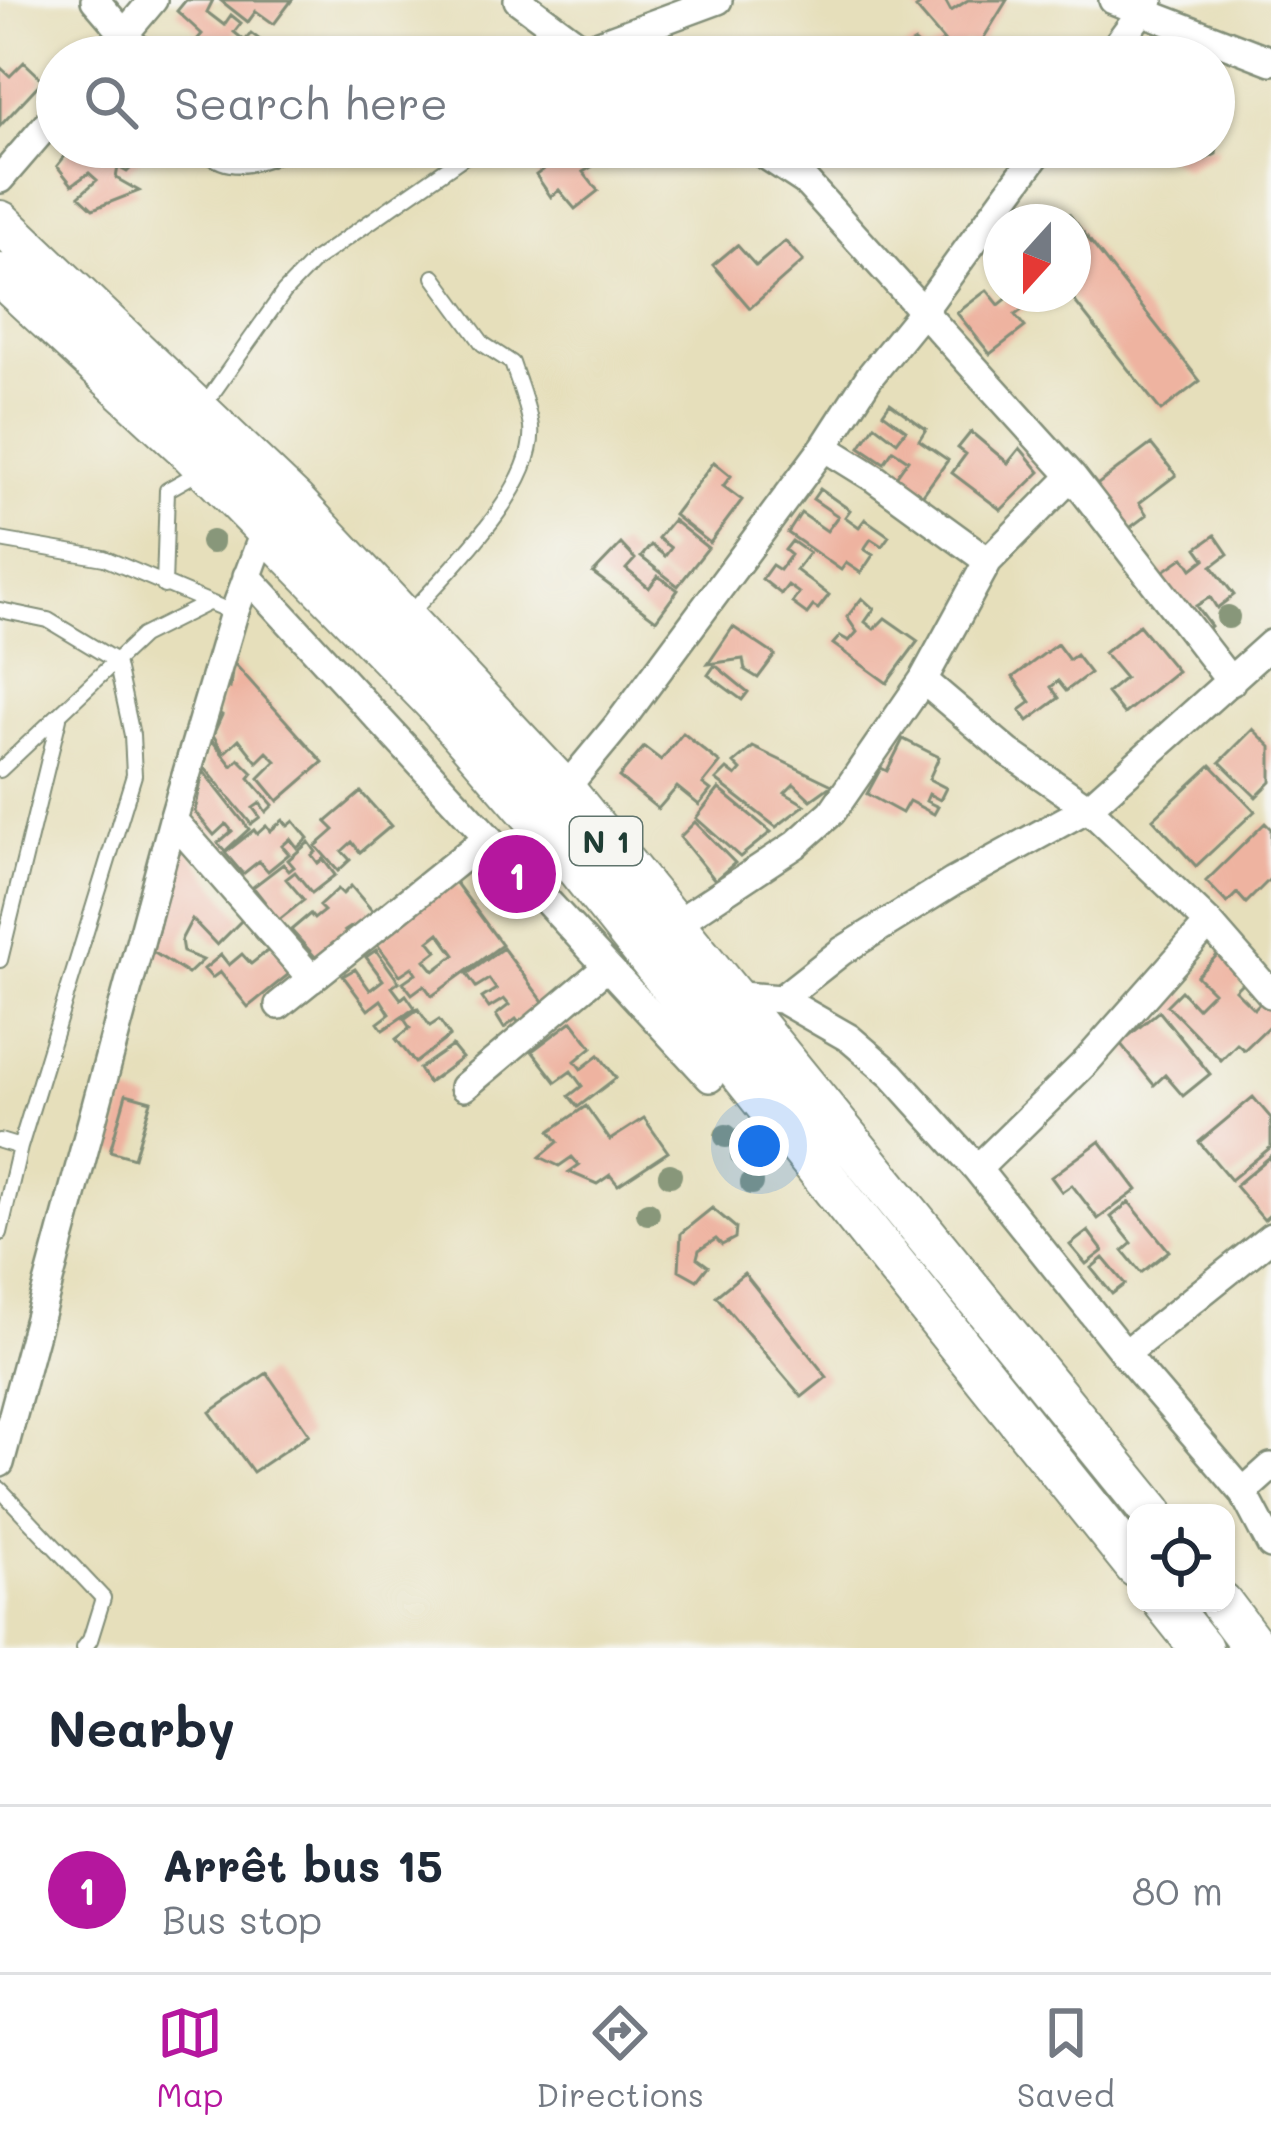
<!DOCTYPE html>
<meta charset="utf-8">
<style>
body{margin:0;font-family:Mali,sans-serif;background:#f6f6f7;color:#1f2937}
.controls{position:absolute;right:36px;bottom:36px;display:grid;overflow:hidden;border-radius:24px;box-shadow:0 3px 9px #0004}
.controls button{width:108px;height:108px;display:grid;place-items:center;padding:0;border:0;border-bottom:3px solid #e0e1e3;background:#fff;color:#1f2937;font:60px sans-serif}
.compass{position:absolute;left:983px;top:204px;width:108px;height:108px;border-radius:50%;background:#fff;box-shadow:0 3px 9px #0004;rotate:201deg}
.you{position:absolute;left:759px;top:1146px;width:42px;height:42px;margin:-30px;border:9px solid #fff;border-radius:50%;background:#1a73e8;box-shadow:0 0 0 18px #1a73e833}
.badge{display:grid;place-items:center;width:78px;height:78px;border-radius:50%;background:#b5179e;color:#fff;font-size:39px;font-weight:700}
.pin{position:absolute;translate:-50% -50%;border:6px solid #fff;box-shadow:0 3px 12px #0006}
.list{margin:0;padding:0;list-style:none}
h2{display:flex;justify-content:space-between;align-items:center;height:156px;margin:0;padding:0 48px;font-size:51px}
h2 small{font-size:39px;font-weight:400;color:#747a83}
.list li{display:grid;grid-template-columns:78px 1fr auto;gap:36px;align-items:center;box-sizing:border-box;height:168px;padding:0 48px;border-top:3px solid #e0e1e3}
.list b{display:block;font-size:45px;white-space:nowrap}
.list p{margin:0;font-size:39px;white-space:nowrap;color:#747a83}
.list em{font-size:39px;font-style:normal;color:#747a83}
.icon{flex:none;width:66px;height:66px;fill:none;stroke:currentColor;stroke-width:2;stroke-linecap:round;stroke-linejoin:round}
.map{position:relative;flex:none;width:1271px;height:1648px;overflow:hidden}
.search{position:absolute;background:#fff;box-shadow:0 3px 9px #0004;left:36px;right:36px;top:36px;height:132px;display:flex;align-items:center;gap:30px;box-sizing:border-box;padding:0 42px;border-radius:66px;color:#747a83;font-size:45px}
.sheet{height:324px;background:#fff}
nav{display:flex;justify-content:space-around;align-items:center;box-sizing:border-box;height:168px;border-top:3px solid #e0e1e3;background:#fff;font-size:33px;color:#747a83}
nav a{display:grid;justify-items:center;gap:6px}
nav .on{color:#b5179e}
.map>svg:first-child{display:block}
.building{fill:#eeb3a0;fill-rule:evenodd}
.lines{fill:none;stroke-linecap:round;stroke-linejoin:round}
.service-casing{stroke:#828e78;stroke-width:18}
.minor-casing{stroke:#828e78;stroke-width:32}
.trunk-casing{stroke:#828e78;stroke-width:46}
.service{stroke:#fff;stroke-width:14}
.minor{stroke:#fff;stroke-width:27}
.trunk{stroke:#fff;stroke-width:42}
.tree{fill:#88977a}
.labels{text-anchor:middle;dominant-baseline:central;stroke-width:10;stroke-linejoin:round;paint-order:stroke}
.shield{fill:#f6f6f2;stroke:#60746d;stroke-width:3}
.shield-label{font-size:30px;font-weight:bold;fill:#1f3d34}
</style>
<div class="map">
<svg width="1271" height="1648" viewBox="0 0 1271 1648">
<rect width="100%" height="100%" fill="#f6f6f2"/>
<filter id="ink" filterUnits="userSpaceOnUse"><feTurbulence type="fractalNoise" baseFrequency=".00833" numOctaves="2"/><feDisplacementMap in="SourceGraphic" scale="24" xChannelSelector="R" yChannelSelector="G"/><feConvolveMatrix kernelMatrix="1 2 1 2 8 2 1 2 1" color-interpolation-filters="sRGB"/></filter>
<filter id="wash" filterUnits="userSpaceOnUse"><feTurbulence type="fractalNoise" baseFrequency=".004" numOctaves="4" result="noise"/><feDisplacementMap in="SourceGraphic" scale="48" xChannelSelector="R" yChannelSelector="G"/><feGaussianBlur stdDeviation="2.7" result="paint"/><feColorMatrix in="noise" values="0 0 0 0 0 0 0 0 0 0 0 0 0 0 0 0 0 1.4 0 .05"/><feComposite in="paint" operator="in"/></filter>
<g filter="url(#wash)">
<rect width="100%" height="100%" fill="#e6dfbb"/>
<g id="blocks">
<!-- building -->
<path class="building" d="M 186,0 L 213,0 L 207,12 L 224,25 L 231,15 L 241,23 L 234,32 L 245,41 L 251,33 L 268,46 L 261,54 L 251,46 L 242,57 L 219,57 L 221,54 L 207,43 L 203,48 L 195,42 L 202,34 L 177,11 Z
M 220,0 L 292,0 L 274,24 L 256,11 L 248,22 Z
M 926,0 L 945,0 L 951,11 L 968,0 L 1007,0 L 977,49 L 966,42 L 960,49 L 967,53 L 965,57 L 888,57 L 915,42 L 926,52 L 944,41 L 916,8 Z
M 24,62 L 43,80 L 0,126 L 0,67 L 10,76 Z
M 72,147 L 135,147 L 142,157 L 127,172 L 118,167 L 116,178 L 139,191 L 93,209 L 79,196 L 97,180 L 89,173 L 72,185 L 57,166 Z
M 574,147 L 593,166 L 583,172 L 598,191 L 575,209 L 559,190 L 551,197 L 536,175 Z
M 1154,147 L 1217,147 L 1216,154 L 1185,169 Z
M 1069,214 L 1200,381 L 1161,411 L 1069,294 L 1073,294 L 1073,222 L 1060,222 Z
M 785,241 L 803,261 L 750,308 L 713,265 L 737,245 L 756,266 Z
M 987,290 L 999,305 L 1009,297 L 1006,294 L 1043,294 L 1015,315 L 1025,327 L 990,354 L 957,313 Z
M 890,403 L 926,429 L 919,440 L 948,460 L 922,496 L 896,477 L 908,460 L 893,450 L 884,463 L 860,447 L 875,425 L 897,442 L 906,430 L 883,413 Z
M 971,432 L 1008,463 L 1020,448 L 1040,472 L 1001,510 L 952,473 L 966,454 L 958,448 Z
M 1151,444 L 1176,475 L 1139,503 L 1147,515 L 1123,533 L 1090,490 Z
M 714,462 L 731,476 L 723,486 L 742,500 L 710,543 L 674,515 Z
M 820,489 L 850,510 L 845,517 L 859,527 L 865,519 L 889,536 L 882,546 L 871,539 L 864,549 L 873,555 L 861,573 L 846,563 L 841,570 L 788,533 L 801,513 L 827,531 L 838,516 L 813,499 Z
M 673,520 L 708,548 L 678,586 L 641,557 L 651,545 L 665,556 L 671,548 L 658,538 Z
M 1215,535 L 1228,554 L 1212,566 L 1234,595 L 1217,608 L 1210,597 L 1196,606 L 1211,626 L 1202,634 L 1158,575 L 1184,557 L 1192,569 L 1205,559 L 1197,548 Z
M 792,541 L 809,553 L 796,570 L 829,595 L 818,609 L 813,606 L 807,614 L 792,603 L 799,593 L 788,585 L 781,594 L 762,579 L 772,565 L 780,570 L 791,555 L 785,550 Z
M 621,544 L 635,559 L 626,569 L 649,588 L 658,576 L 678,590 L 656,620 L 593,573 Z
M 862,598 L 874,609 L 865,622 L 874,629 L 885,618 L 918,641 L 887,683 L 833,644 L 840,636 L 849,641 L 857,632 L 847,617 Z
M 1139,625 L 1177,671 L 1124,714 L 1107,693 L 1125,678 L 1104,653 Z
M 733,627 L 775,655 L 758,678 L 745,670 L 743,659 L 708,664 Z
M 1057,644 L 1069,660 L 1076,655 L 1090,673 L 1066,691 L 1058,681 L 1051,687 L 1059,698 L 1028,721 L 1020,710 L 1031,702 L 1013,677 Z
M 233,662 L 323,762 L 278,801 L 259,778 L 276,761 L 267,752 L 257,762 L 239,739 L 224,753 L 213,735 L 222,715 L 217,712 L 224,685 L 230,688 Z
M 715,665 L 748,692 L 742,700 L 708,675 Z
M 1253,729 L 1271,747 L 1271,782 L 1256,797 L 1220,762 Z
M 683,733 L 720,763 L 703,784 L 711,790 L 699,805 L 677,787 L 658,809 L 619,777 L 644,747 L 661,760 Z
M 211,739 L 232,766 L 239,759 L 253,773 L 249,778 L 273,805 L 266,812 L 260,803 L 253,808 L 260,817 L 251,824 L 204,767 Z
M 903,739 L 939,757 L 929,779 L 946,788 L 940,800 L 929,794 L 926,801 L 938,807 L 934,814 L 909,801 L 902,813 L 867,794 L 881,768 L 887,771 Z
M 753,747 L 832,785 L 811,800 L 794,784 L 785,793 L 805,805 L 776,827 L 716,780 L 727,769 L 736,776 L 741,770 L 734,763 Z
M 1211,765 L 1255,811 L 1196,866 L 1153,819 Z
M 203,771 L 249,829 L 225,851 L 218,843 L 232,831 L 226,824 L 214,835 L 195,812 Z
M 719,789 L 771,832 L 740,857 L 696,818 Z
M 361,792 L 391,826 L 360,852 L 352,842 L 342,851 L 350,860 L 338,871 L 316,846 L 334,830 L 326,822 Z
M 283,820 L 288,826 L 294,821 L 308,838 L 297,848 L 290,839 L 282,846 L 289,854 L 268,871 L 259,861 L 243,874 L 225,853 L 254,830 L 257,834 L 266,826 L 270,831 Z
M 695,822 L 735,863 L 715,880 L 680,837 Z
M 1265,823 L 1271,829 L 1271,878 L 1246,903 L 1237,893 L 1227,903 L 1206,881 Z
M 309,842 L 316,852 L 312,855 L 318,863 L 323,859 L 335,875 L 312,893 L 295,872 L 286,879 L 304,900 L 279,920 L 253,887 L 283,864 L 289,871 L 294,867 L 288,860 Z
M 188,849 L 242,920 L 217,945 L 192,919 L 181,940 L 183,952 L 203,960 L 188,974 L 153,952 L 177,853 Z
M 450,875 L 502,945 L 432,996 L 424,985 L 412,994 L 403,982 L 416,973 L 412,967 L 400,975 L 376,943 ZM 439,933 L 455,955 L 434,971 L 425,960 L 437,951 L 429,941 Z
M 351,886 L 375,914 L 354,931 L 351,927 L 345,931 L 348,933 L 317,959 L 291,930 L 310,914 L 314,919 L 324,911 L 319,906 L 338,889 L 343,894 Z
M 275,945 L 294,970 L 248,1007 L 220,972 L 212,978 L 204,969 L 221,955 L 229,965 L 242,954 L 251,964 Z
M 503,948 L 545,1004 L 519,1023 L 516,1019 L 504,1028 L 496,1015 L 509,1005 L 504,999 L 489,1008 L 482,998 L 496,989 L 489,979 L 476,987 L 467,974 Z
M 376,950 L 399,982 L 392,987 L 401,999 L 406,995 L 415,1008 L 383,1030 L 378,1023 L 390,1014 L 381,1000 L 368,1010 L 343,976 L 355,969 L 370,990 L 383,980 L 366,957 Z
M 1221,951 L 1248,977 L 1235,990 L 1254,1009 L 1267,996 L 1271,1001 L 1271,1024 L 1244,1050 L 1237,1044 L 1221,1060 L 1167,1005 L 1181,991 L 1197,1008 L 1213,992 L 1197,976 Z
M 418,1009 L 430,1026 L 439,1020 L 450,1036 L 415,1063 L 396,1039 L 410,1028 L 404,1019 Z
M 1159,1011 L 1210,1074 L 1183,1096 L 1165,1075 L 1154,1085 L 1120,1043 Z
M 572,1021 L 592,1047 L 575,1061 L 581,1069 L 599,1055 L 616,1078 L 578,1107 L 569,1096 L 582,1086 L 571,1071 L 556,1082 L 532,1051 Z
M 452,1046 L 462,1058 L 428,1083 L 419,1069 Z
M 126,1094 L 151,1101 L 134,1158 L 110,1151 Z
M 1253,1097 L 1271,1118 L 1271,1147 L 1231,1180 L 1199,1142 Z
M 586,1106 L 610,1140 L 644,1118 L 668,1152 L 618,1185 L 610,1175 L 597,1184 L 569,1172 L 579,1165 L 572,1157 L 559,1166 L 540,1157 L 558,1142 L 550,1131 Z
M 1100,1141 L 1137,1190 L 1098,1219 L 1072,1185 L 1062,1192 L 1051,1177 Z
M 1271,1156 L 1271,1214 L 1264,1220 L 1235,1186 Z
M 1129,1202 L 1169,1251 L 1141,1273 L 1123,1251 L 1132,1243 L 1111,1217 Z
M 712,1208 L 736,1228 L 735,1238 L 722,1245 L 716,1239 L 699,1250 L 697,1258 L 708,1266 L 697,1280 L 679,1270 L 681,1233 Z
M 1088,1231 L 1103,1251 L 1086,1264 L 1070,1245 Z
M 1103,1258 L 1125,1284 L 1112,1294 L 1091,1268 Z
M 744,1273 L 827,1377 L 802,1397 L 716,1296 Z
M 267,1373 L 309,1434 L 253,1472 L 210,1412 Z"/>
</g>
</g>
<g filter="url(#ink)">
<use href="#blocks" fill-opacity="0" stroke="#828e78" stroke-width="3"/>
<g class="lines">
<!-- service casing -->
<g class="service-casing">
<path id="service" d="M 202,408 L 284,292 L 315,260 L 478,147
M 0,540 L 104,558 L 234,613
M 164,586 L 167,490 L 199,472
M 0,610 L 48,620 L 116,661 L 132,735 L 134,775 L 20,1147 L 0,1233
M 409,615 C 447,572 537,488 531,427 C 528,405 519,384 512,363 L 483,344 L 434,277
M 0,770 L 142,636 L 208,603
M 0,960 L 59,718
M 0,1141 L 20,1147
M 0,1489 L 103,1598 L 90,1640 L 84,1648"/>
</g>
<!-- minor casing -->
<g class="minor-casing">
<path id="minor" d="M 95,0 L 144,57
M 518,0 L 592,55
M 1113,0 L 1271,61
M 105,57 L 153,0
M 564,57 L 718,0
M 1108,57 L 1150,0
M 210,147 C 233,166 254,157 280,147
M 753,147 L 805,181 L 1072,476 L 1231,682
M 0,179 L 57,113
M 824,447 L 874,478 L 988,561 L 923,680 L 1008,752 L 1088,808 L 1209,923 L 1271,994
M 988,561 L 1072,476
M 247,576 L 710,1078
M 564,790 L 617,726 L 824,447 L 870,376 L 922,312 L 1042,147
M 173,820 L 312,979
M 674,925 L 795,845 L 832,812 L 923,680
M 728,995 L 781,999 L 849,1038 L 892,1075 L 977,1169 L 1125,1354 L 1243,1492 L 1271,1545
M 781,999 L 842,951 L 953,882 L 1088,808 L 1271,644
M 279,1005 L 487,838
M 464,1087 L 607,967
M 977,1169 L 1086,1062 L 1209,923
M 1125,1354 L 1271,1237
M 0,1463 L 173,820 L 234,613 L 266,527
M 1243,1492 L 1271,1467"/>
</g>
<!-- trunk casing -->
<g class="trunk-casing">
<path id="trunk" d="M 0,222 L 295,503 L 564,790 L 1152,1513
M 0,275 L 184,445 L 434,701 L 558,844 L 1136,1566
M 1165,1603 L 1201,1648
M 1221,1603 L 1255,1648"/>
</g>
<!-- service -->
<use href="#service" class="service"/>
<!-- minor -->
<use href="#minor" class="minor"/>
<!-- trunk -->
<use href="#trunk" class="trunk"/>
</g>
<!-- trees -->
<g class="tree">
<circle cx="212" cy="542" r="12"/>
<circle cx="1228" cy="617" r="12"/>
<circle cx="726" cy="1136" r="12"/>
<circle cx="742" cy="1155" r="12"/>
<circle cx="670" cy="1175" r="12"/>
<circle cx="752" cy="1183" r="12"/>
<circle cx="648" cy="1213" r="12"/>
</g>
</g>
<g class="labels">
<!-- shield labels -->
<rect class="shield" x="570" y="817" width="72" height="48" rx="9"/>
<g class="shield-label">
<text x="606" y="841">N 1</text>
</g>
</g>
</svg>
<div class="controls">
<button><svg class="icon" aria-label="locate" viewBox="0 0 24 24"><circle cx="12" cy="12" r="6"/><path d="M12 2v4M12 18v4M2 12h4M18 12h4"/></svg></button>
</div>
<svg class="compass" viewBox="-18 -18 36 36"><path d="M0-13l5 13h-10z" fill="#e53935"/><path d="M0 13l5-13h-10z" fill="#747a83"/></svg>
<div class="you"></div>
<div class="pin badge" style="left:517px;top:874px">1</div>
<div class="search"><svg class="icon" aria-label="search" viewBox="0 0 24 24"><circle cx="10" cy="10" r="6"/><path d="M15 15l6 6"/></svg>Search here</div>
</div>
<section class="sheet">
<h2>Nearby<small></small></h2>
<ul class="list">
<li><span class="badge">1</span><div><b>Arrêt bus 15</b><p>Bus stop</p></div><em>80 m</em></li>
</ul>
</section>
<nav>
<a class="on"><svg class="icon" aria-label="map" viewBox="0 0 24 24"><path d="M3 6l6-2 6 2 6-2v14l-6 2-6-2-6 2zM9 4v14M15 6v14"/></svg>Map</a>
<a><svg class="icon" aria-label="directions" viewBox="0 0 24 24"><path d="M12 3l9 9-9 9-9-9zM9 14v-3h6M13 9l2 2-2 2"/></svg>Directions</a>
<a><svg class="icon" aria-label="saved" viewBox="0 0 24 24"><path d="M7 4h10v16l-5-4-5 4z"/></svg>Saved</a>
</nav>
